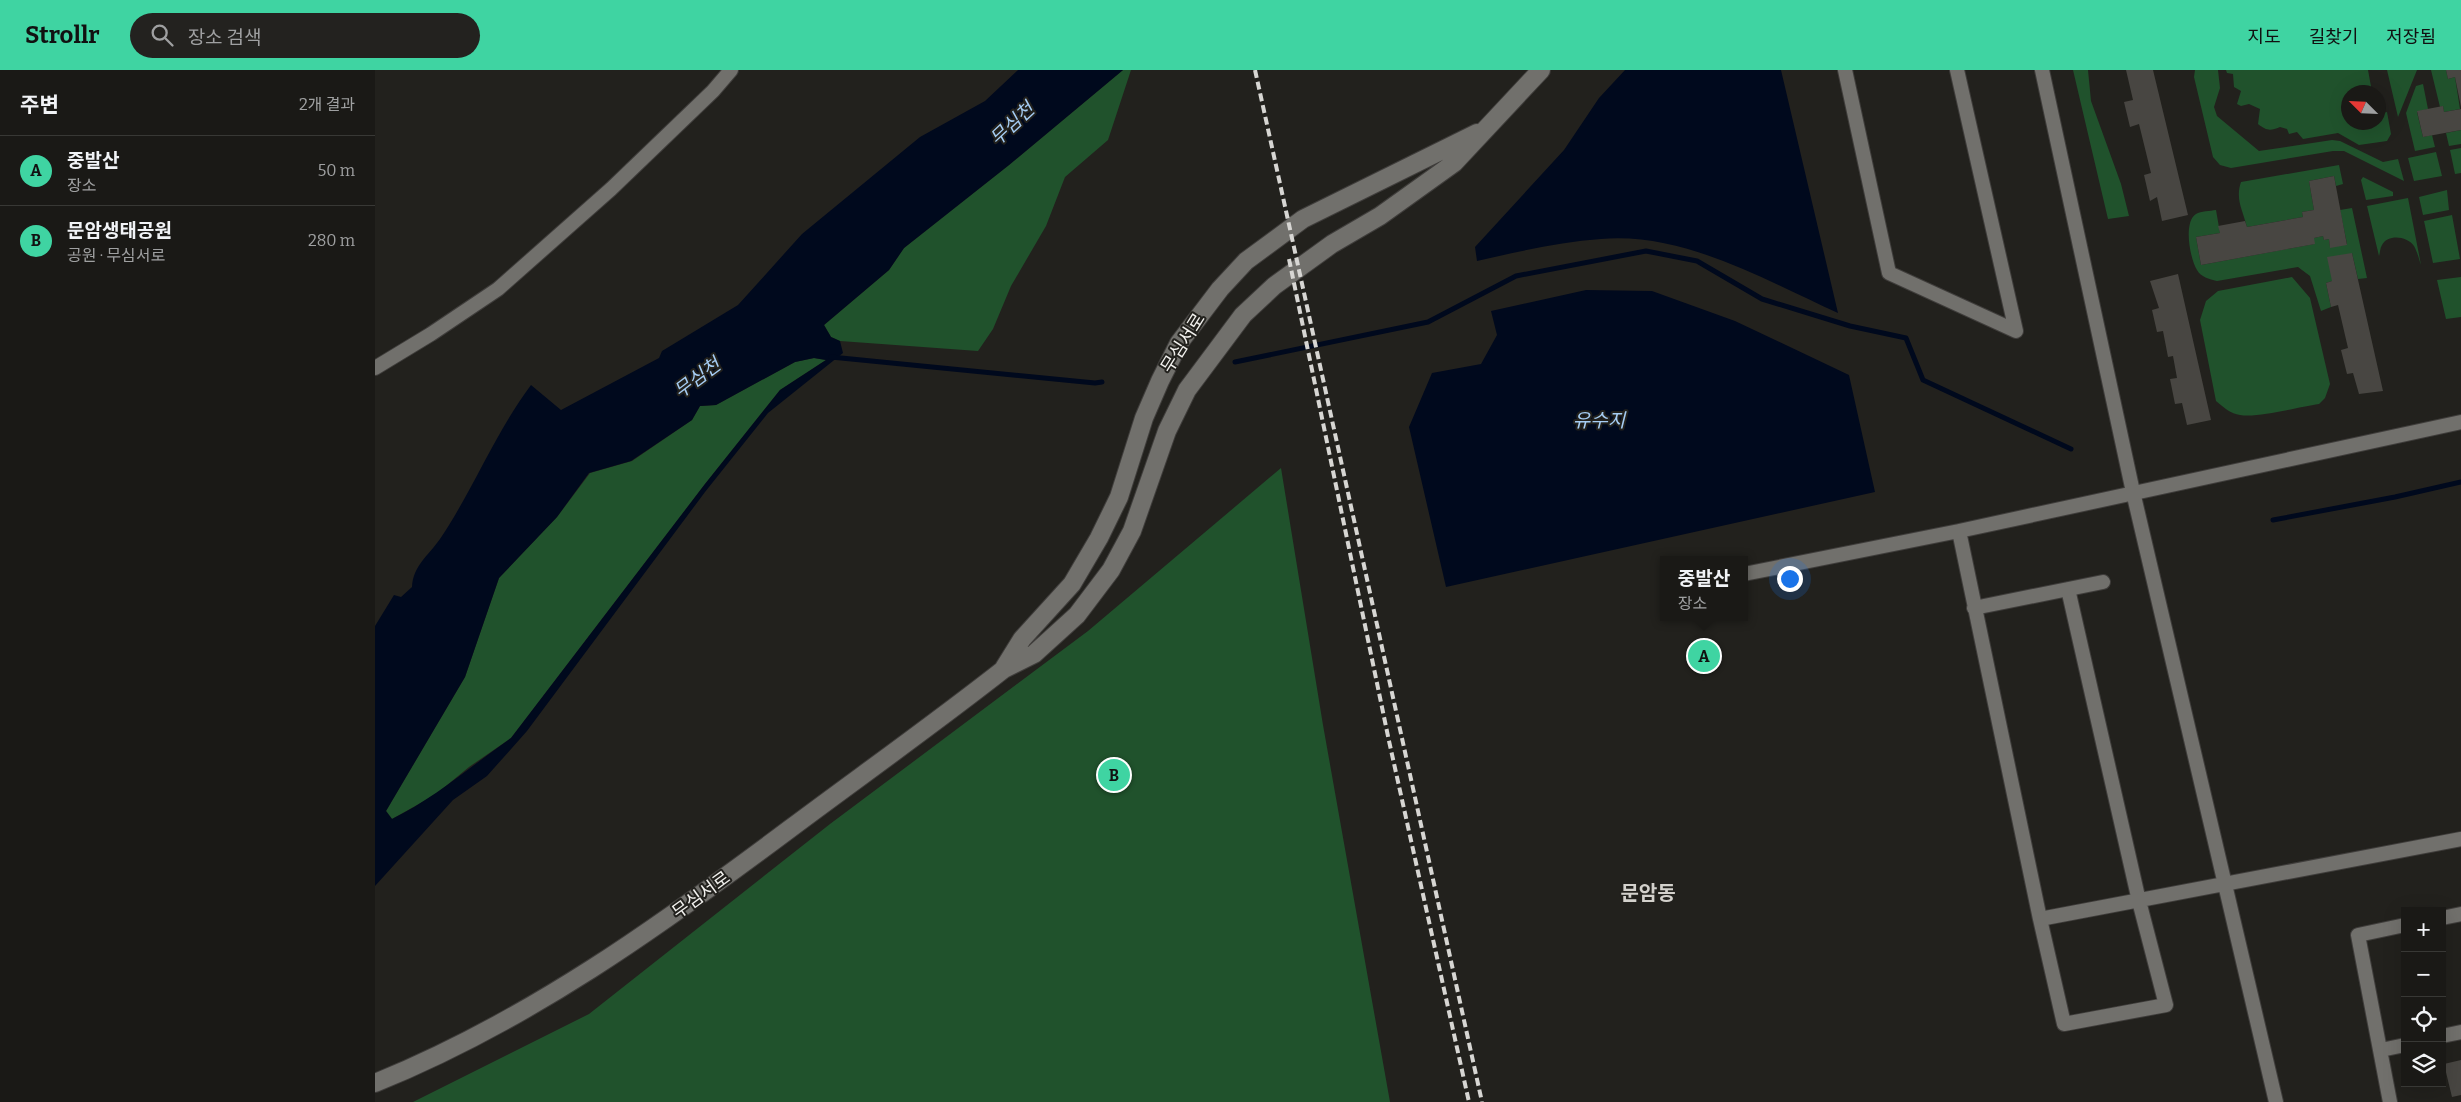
<!DOCTYPE html>
<html lang="ko">
<meta charset="utf-8">
<style>
body{margin:0;font-family:Bitter,"Noto Sans KR",serif;background:#23221f;color:#f1f3f6}
.controls{position:absolute;right:15px;bottom:15px;display:grid;overflow:hidden;border-radius:0px;box-shadow:0 5px 20px #0002}
.controls button{width:45px;height:45px;display:grid;place-items:center;padding:0;border:0;border-bottom:1px solid #383835;background:#1a1916;color:#f1f3f6;font:25px sans-serif}
.compass{position:absolute;left:1966px;top:15px;width:45px;height:45px;border-radius:50%;background:#1a1916;box-shadow:0 5px 20px #0002;rotate:294deg}
.you{position:absolute;left:1414px;top:508px;width:18px;height:18px;margin:-12px;border:4px solid #fff;border-radius:50%;background:#1a73e8;box-shadow:0 0 0 8px #1a73e833}
.badge{display:grid;place-items:center;width:32px;height:32px;border-radius:50%;background:#3fd4a2;color:#111;font-size:16px;font-weight:700}
.pin{position:absolute;translate:-50% -50%;border:2px solid #fff;box-shadow:0 1px 5px #0006}
.popup{position:absolute;left:1285px;top:486px;width:88px;height:65px;box-sizing:border-box;display:grid;place-content:center;border-radius:0px;background:#1a1916;filter:drop-shadow(0 1px 4px #0005);font-size:16px;white-space:nowrap;color:#9fa0a1}
.popup b{font-size:19px;color:#f1f3f6}
.popup::after{content:'';position:absolute;left:50%;top:100%;margin-left:-10px;border:10px solid transparent;border-top-color:#1a1916}
.list{margin:0;padding:0;list-style:none}
h2{display:flex;justify-content:space-between;align-items:center;height:65px;margin:0;padding:0 20px;font-size:21px}
h2 small{font-size:16px;font-weight:400;color:#9fa0a1}
.list li{display:grid;grid-template-columns:32px 1fr auto;gap:15px;align-items:center;box-sizing:border-box;height:70px;padding:0 20px;border-top:1px solid #383835}
.list b{display:block;font-size:19px;white-space:nowrap}
.list p{margin:0;font-size:16px;white-space:nowrap;color:#9fa0a1}
.list em{font-size:16px;font-style:normal;color:#9fa0a1}
.icon{flex:none;width:28px;height:28px;fill:none;stroke:currentColor;stroke-width:2;stroke-linecap:round;stroke-linejoin:round}
.map{position:relative;flex:none;width:2086px;height:1032px;overflow:hidden}
header{display:flex;align-items:center;gap:30px;box-sizing:border-box;height:70px;padding:0 25px;background:#3fd4a2;color:#111}
header strong{font-size:24px}
nav{display:flex;gap:28px;margin-inline-start:auto;font-size:18px}
.search{width:350px;height:45px;background:#23221f;display:flex;align-items:center;gap:12px;box-sizing:border-box;padding:0 18px;border-radius:28px;color:#9fa0a1;font-size:19px}
main{display:flex}
aside{flex:1;background:#1a1916}
.map>svg:first-child{display:block}
.green{fill:#20522c}
.water{fill:#00091d;fill-rule:evenodd}
.lines{fill:none;stroke-linecap:round;stroke-linejoin:round}
.stream{stroke:#00091d;stroke-width:5}
.building{fill:#484642}
.minor-casing{stroke:#3f3d3b;stroke-width:16}
.tertiary-casing{stroke:#3f3d3b;stroke-width:20}
.minor{stroke:#71706c;stroke-width:14}
.tertiary{stroke:#71706c;stroke-width:18}
.rail{stroke:#d7d6d3;stroke-width:4;stroke-dasharray:8 4;stroke-linecap:butt}
.labels{text-anchor:middle;dominant-baseline:central;stroke-width:4;stroke-linejoin:round;paint-order:stroke}
.street-label{font-size:18px;fill:#f3f2ef;stroke:#22211d}
.water-label{font-size:19px;font-style:italic;fill:#a6cdf4;stroke:#22211d}
.quarter-label{font-size:20px;font-weight:bold;fill:#d3d1cc;stroke:#22211d}
</style>
<header>
<strong>Strollr</strong>
<div class="search"><svg class="icon" aria-label="search" viewBox="0 0 24 24"><circle cx="10" cy="10" r="6"/><path d="M15 15l6 6"/></svg>장소 검색</div>
<nav><a>지도</a><a>길찾기</a><a>저장됨</a></nav>
</header>
<main>
<aside>
<h2>주변<small>2개 결과</small></h2>
<ul class="list">
<li><span class="badge">A</span><div><b>중발산</b><p>장소</p></div><em>50 m</em></li>
<li><span class="badge">B</span><div><b>문암생태공원</b><p>공원 · 무심서로</p></div><em>280 m</em></li>
</ul>
</aside>
<div class="map">
<svg width="2086" height="1032" viewBox="0 0 2086 1032">
<rect width="100%" height="100%" fill="#22211d"/>
<!-- green -->
<path class="green" d="M 748,0 L 756,0 L 733,70 L 690,107 L 671,156 L 636,216 L 618,259 L 603,281 L 465,271 L 456,267 L 449,255 L 514,200 L 529,178 L 634,95 Z
M 1698,0 L 1713,0 L 1716,31 L 1746,114 L 1754,146 L 1733,149 Z
M 1820,0 L 1843,0 L 1845,18 L 1839,37 L 1842,46 L 1884,81 L 1957,70 L 1965,71 L 2008,92 L 2023,89 L 2029,111 L 1969,81 L 1958,81 L 1856,98 L 1845,95 L 1838,87 L 1819,7 Z
M 1851,0 L 1993,0 L 1997,22 L 1974,22 L 1974,52 L 2004,52 L 2006,43 L 2012,42 L 2016,64 L 2012,71 L 1984,75 L 1963,63 L 1928,69 L 1922,62 L 1914,64 L 1912,59 L 1905,57 C 1895,61 1892,61 1883,54 L 1885,39 L 1874,34 L 1866,36 L 1862,34 L 1866,21 L 1859,17 L 1858,4 L 1852,3 Z
M 2012,0 L 2042,0 L 2023,47 Z
M 2056,0 L 2071,0 L 2073,9 L 2080,7 L 2085,39 L 2069,42 L 2068,36 L 2065,37 Z
M 2048,14 L 2053,39 L 2042,42 L 2048,67 L 2057,65 L 2060,77 L 2040,81 L 2031,43 L 2041,16 Z
M 2086,60 L 2086,74 L 2074,76 L 2071,63 Z
M 2086,78 L 2086,103 L 2080,104 L 2075,80 Z
M 2061,82 L 2067,106 L 2039,111 L 2033,88 Z
M 1964,95 L 1968,114 L 1961,116 L 1959,106 L 1934,111 L 1939,140 L 1927,142 L 1928,147 L 1872,157 C 1868,141 1860,129 1866,112 Z
M 1988,107 L 2018,122 L 2018,126 L 1991,130 L 1986,110 Z
M 2072,120 L 2074,140 L 2048,145 L 2044,127 Z
M 2033,128 L 2046,195 C 2044,189 2042,181 2039,176 C 2032,166 2013,164 2007,175 C 2005,178 2005,183 2004,186 L 1992,136 Z
M 1977,138 L 1992,208 L 1983,209 L 1977,183 L 1957,211 L 1951,213 L 1956,237 L 1946,241 L 1935,206 L 1923,197 L 1842,211 C 1834,209 1826,207 1822,200 C 1815,189 1808,152 1821,144 C 1826,141 1835,141 1841,140 L 1845,163 L 1821,167 L 1826,195 L 1939,174 L 1939,168 L 1948,166 L 1949,170 L 1954,169 L 1955,177 L 1972,174 L 1965,140 Z
M 2077,145 L 2085,189 L 2058,193 L 2049,151 Z
M 1917,207 L 1935,228 L 1955,314 L 1950,328 L 1944,334 C 1923,337 1884,348 1865,345 C 1856,344 1848,337 1841,331 L 1825,250 L 1831,231 L 1843,221 Z
M 2086,207 L 2086,247 L 2071,249 L 2062,210 Z
M 439,288 L 451,290 L 405,320 L 330,414 L 136,668 L 94,697 L 60,725 L 17,749 L 11,741 L 90,607 L 124,508 L 182,447 L 215,403 L 257,391 L 317,350 L 325,336 L 341,335 L 420,292 Z
M 906,398 L 948,655 L 1015,1032 L 38,1032 L 214,944 L 455,754 L 713,561 Z"/>
<!-- water -->
<path class="water" d="M 643,0 L 748,0 L 634,95 L 529,178 L 514,200 L 449,255 L 456,267 L 465,271 L 468,283 L 393,343 L 330,422 L 152,661 L 112,706 L 78,730 L 0,816 L 0,556 L 19,525 L 26,527 L 37,517 C 38,496 53,486 65,469 C 98,420 120,363 156,315 L 186,340 L 284,288 L 287,281 L 363,235 L 427,164 L 545,67 L 610,31 ZM 439,288 L 451,290 L 405,320 L 330,414 L 136,668 C 97,695 60,728 17,749 L 11,741 L 90,607 L 124,508 L 182,447 L 214,403 L 256,391 L 317,350 L 325,336 L 341,335 L 420,292 Z
M 1250,0 L 1406,0 L 1463,243 C 1389,210 1310,162 1226,169 C 1184,172 1142,182 1102,191 L 1100,177 L 1189,80 L 1224,28 Z
M 1211,220 L 1277,221 L 1360,251 L 1474,305 L 1500,422 L 1071,517 L 1034,357 L 1057,303 L 1106,294 L 1122,265 L 1116,241 Z"/>
<g class="lines">
<!-- stream -->
<path class="stream" d="M 456,287 L 720,313 L 727,312
M 860,292 L 1053,252 L 1141,206 L 1271,181 L 1322,191 L 1387,229 L 1475,256 L 1531,268 L 1548,310 L 1696,379
M 1898,450 L 2020,427 L 2086,412"/>
</g>
<!-- building -->
<path class="building" d="M 1751,0 L 1778,0 L 1813,145 L 1787,151 L 1782,127 L 1775,131 L 1769,105 L 1776,103 L 1764,54 L 1755,57 L 1749,32 L 1758,30 Z
M 2071,0 L 2086,0 L 2086,37 L 2080,7 L 2073,9 Z
M 2068,36 L 2069,42 L 2086,39 L 2086,60 L 2048,67 L 2042,41 Z
M 1959,106 L 1972,175 L 1955,178 L 1954,169 L 1949,170 L 1948,166 L 1939,168 L 1940,174 L 1826,195 L 1821,167 L 1845,163 L 1843,156 L 1870,151 L 1872,157 L 1928,147 L 1927,142 L 1939,140 L 1934,111 Z
M 1977,183 L 2008,321 L 1984,324 L 1978,303 L 1972,304 L 1966,280 L 1973,278 L 1963,235 L 1956,237 L 1951,213 L 1957,211 L 1952,187 Z
M 1803,204 L 1836,350 L 1812,355 L 1807,333 L 1800,334 L 1795,309 L 1802,308 L 1798,286 L 1793,287 L 1788,261 L 1782,262 L 1777,240 L 1784,238 L 1775,211 Z
M 2086,990 L 2086,1025 L 2077,1027 L 2069,994 Z"/>
<g class="lines">
<!-- minor casing -->
<g class="minor-casing">
<path id="minor" d="M 1470,0 L 1514,203 L 1641,261 L 1582,0
M 1667,0 L 1758,422 L 1901,1032
M 0,298 L 56,264 L 123,219 L 236,119 L 338,21 L 356,0
M 2086,352 L 1584,461 L 1665,849 L 2086,769
M 1369,504 L 1584,461
M 1599,538 L 1728,512
M 2067,848 L 2086,844
M 1665,849 L 1689,954 L 1791,935 L 1764,831 L 1693,519
M 2067,966 L 2086,962
M 2006,980 L 2030,975
M 2015,1032 L 1983,865 L 2030,855"/>
</g>
<!-- tertiary casing -->
<g class="tertiary-casing">
<path id="tertiary" d="M 629,598 L 647,569 L 697,514 L 724,468 L 744,427 L 769,348 L 785,311 L 804,273 L 845,219 L 871,191 L 928,149 L 1102,63
M 0,1013 C 153,951 285,856 416,758 C 487,705 559,654 629,599 L 659,584 L 702,545 L 736,500 L 757,461 L 792,361 L 812,320 L 868,245 L 899,216 L 957,174 L 1005,146 L 1079,93 L 1166,0"/>
</g>
<!-- minor -->
<use href="#minor" class="minor"/>
<!-- tertiary -->
<use href="#tertiary" class="tertiary"/>
<!-- rail -->
<path class="rail" d="M 880,0 L 1107,1032
M 914,189 L 1014,671 L 1094,1032"/>
</g>
<g class="labels">
<!-- street labels -->
<g class="street-label">
<text transform="translate(808 273) rotate(-58)">무심서로</text>
<text transform="translate(326 825) rotate(-36)">무심서로</text>
</g>
<!-- water labels -->
<g class="water-label">
<text transform="translate(637 54) rotate(-43)">무심천</text>
<text transform="translate(322 308) rotate(-37)">무심천</text>
<text x="1224" y="350">유수지</text>
</g>
<!-- quarter labels -->
<g class="quarter-label">
<text x="1273" y="823">문암동</text>
</g>
</g>
</svg>
<div class="controls">
<button>+</button>
<button>−</button>
<button><svg class="icon" aria-label="locate" viewBox="0 0 24 24"><circle cx="12" cy="12" r="6"/><path d="M12 2v4M12 18v4M2 12h4M18 12h4"/></svg></button>
<button><svg class="icon" aria-label="layers" viewBox="0 0 24 24"><path d="M12 4l9 5-9 5-9-5zM3 14l9 5 9-5"/></svg></button>
</div>
<svg class="compass" viewBox="-18 -18 36 36"><path d="M0-13l5 13h-10z" fill="#e53935"/><path d="M0 13l5-13h-10z" fill="#9fa0a1"/></svg>
<div class="you"></div>
<div class="pin badge" style="left:1329px;top:586px">A</div>
<div class="popup"><b>중발산</b>장소</div>
<div class="pin badge" style="left:739px;top:705px">B</div>
</div>
</main>
